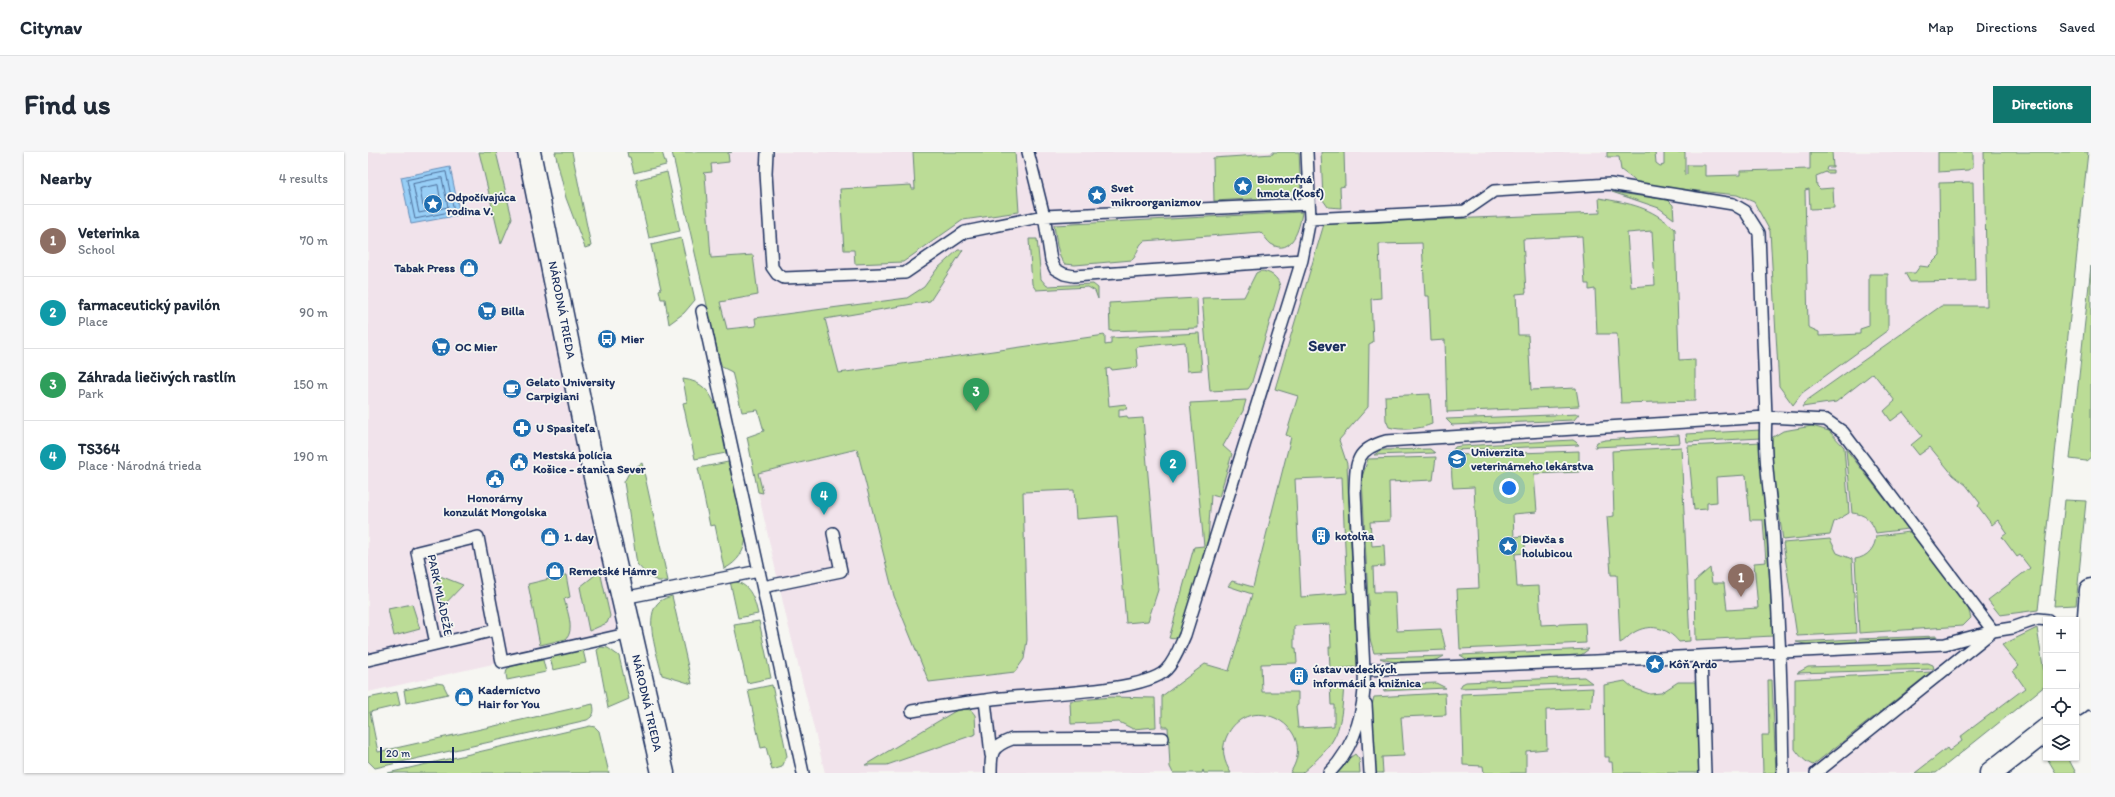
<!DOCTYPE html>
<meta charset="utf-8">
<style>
body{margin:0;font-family:Itim,sans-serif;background:#f6f6f7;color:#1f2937}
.controls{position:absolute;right:12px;bottom:12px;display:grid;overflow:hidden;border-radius:0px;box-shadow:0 1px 3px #0004}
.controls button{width:36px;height:36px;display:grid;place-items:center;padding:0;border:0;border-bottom:1px solid #e0e1e3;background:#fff;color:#1f2937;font:20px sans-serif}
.scale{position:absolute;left:12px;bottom:10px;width:74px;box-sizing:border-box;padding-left:4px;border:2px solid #1b2f5e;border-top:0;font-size:11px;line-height:14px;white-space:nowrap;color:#1b2f5e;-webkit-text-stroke:3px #f6f6f2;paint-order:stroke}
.you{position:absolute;left:1141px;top:336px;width:14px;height:14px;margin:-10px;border:3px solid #fff;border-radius:50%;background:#1a73e8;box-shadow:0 0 0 6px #1a73e833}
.badge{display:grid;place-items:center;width:26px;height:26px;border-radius:50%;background:#0f766e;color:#fff;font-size:13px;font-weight:700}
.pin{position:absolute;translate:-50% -33px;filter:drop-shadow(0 1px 2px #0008)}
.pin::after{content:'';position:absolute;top:21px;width:14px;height:12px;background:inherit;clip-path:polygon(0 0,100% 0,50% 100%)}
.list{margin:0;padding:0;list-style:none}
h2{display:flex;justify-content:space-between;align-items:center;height:52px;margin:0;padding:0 16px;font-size:17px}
h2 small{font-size:13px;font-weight:400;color:#747a83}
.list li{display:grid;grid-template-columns:26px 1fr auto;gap:12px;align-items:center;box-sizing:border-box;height:72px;padding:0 16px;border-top:1px solid #e0e1e3}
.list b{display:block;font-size:15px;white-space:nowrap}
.list p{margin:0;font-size:13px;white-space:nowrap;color:#747a83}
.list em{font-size:13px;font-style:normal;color:#747a83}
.icon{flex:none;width:22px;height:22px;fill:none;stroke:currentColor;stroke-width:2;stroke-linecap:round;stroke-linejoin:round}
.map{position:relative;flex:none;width:1723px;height:621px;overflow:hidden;border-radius:0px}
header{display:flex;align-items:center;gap:24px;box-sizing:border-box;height:56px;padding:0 20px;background:#fff;border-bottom:1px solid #e0e1e3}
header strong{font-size:19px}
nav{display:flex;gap:22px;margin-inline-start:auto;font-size:14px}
.intro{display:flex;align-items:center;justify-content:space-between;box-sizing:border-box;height:96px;padding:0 24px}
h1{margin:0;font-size:28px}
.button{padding:10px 18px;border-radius:0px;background:#0f766e;color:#fff;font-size:14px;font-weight:700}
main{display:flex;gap:24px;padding:0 24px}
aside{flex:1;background:#fff;border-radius:0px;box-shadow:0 1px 3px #0004}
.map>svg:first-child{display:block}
.built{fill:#f1e3eb}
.green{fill:#bbdc96;stroke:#6b867a;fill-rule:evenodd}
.water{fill:#97cef6;stroke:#658eb9}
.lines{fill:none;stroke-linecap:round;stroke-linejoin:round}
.shore{stroke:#4d6f9b;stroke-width:1}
.service-casing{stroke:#1b2f5e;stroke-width:14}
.tertiary-casing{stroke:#1b2f5e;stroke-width:25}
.secondary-casing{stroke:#1b2f5e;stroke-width:25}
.service{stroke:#f6f6f2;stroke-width:11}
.tertiary{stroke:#f6f6f2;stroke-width:22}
.secondary{stroke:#f6f6f2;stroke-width:22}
.labels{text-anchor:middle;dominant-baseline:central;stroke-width:3.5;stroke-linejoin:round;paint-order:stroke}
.poi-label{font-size:12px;font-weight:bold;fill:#1b2f5e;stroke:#f6f6f2;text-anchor:start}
.street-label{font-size:12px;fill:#1b2f5e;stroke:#f6f6f2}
.district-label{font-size:16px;font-weight:bold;fill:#1b2f5e;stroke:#f6f6f2}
</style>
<header>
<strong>Citynav</strong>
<nav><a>Map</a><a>Directions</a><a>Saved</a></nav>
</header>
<div class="intro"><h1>Find us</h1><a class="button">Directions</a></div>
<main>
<aside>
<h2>Nearby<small>4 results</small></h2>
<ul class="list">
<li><span class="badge" style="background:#8d6e63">1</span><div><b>Veterinka</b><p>School</p></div><em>70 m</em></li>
<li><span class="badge" style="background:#0f9aa8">2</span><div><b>farmaceutický pavilón</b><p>Place</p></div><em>90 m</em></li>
<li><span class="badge" style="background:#2e9e5b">3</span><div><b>Záhrada liečivých rastlín</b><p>Park</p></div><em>150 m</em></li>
<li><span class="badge" style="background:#0f9aa8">4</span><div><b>TS364</b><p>Place · Národná trieda</p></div><em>190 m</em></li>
</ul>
</aside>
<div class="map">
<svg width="1723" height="621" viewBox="0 0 1723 621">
<rect width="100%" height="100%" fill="#f6f6f2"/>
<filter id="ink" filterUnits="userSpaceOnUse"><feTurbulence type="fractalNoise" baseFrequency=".025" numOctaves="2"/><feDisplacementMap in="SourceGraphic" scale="8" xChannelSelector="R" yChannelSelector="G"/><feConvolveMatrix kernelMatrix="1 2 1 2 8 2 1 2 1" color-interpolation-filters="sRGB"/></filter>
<g filter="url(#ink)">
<!-- built -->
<path class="built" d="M 0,0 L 161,0 L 263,481 L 0,540 Z
M 319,0 L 1720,0 L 1671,453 L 1669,481 L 1678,533 L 1568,621 L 457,621 L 418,464 L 386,322 L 487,298 L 457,167 L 358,177 L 343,106 L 335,21 Z"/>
<!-- green -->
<path class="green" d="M 111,0 L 128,0 L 144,66 L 133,92 Z
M 187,0 L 204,0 L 223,94 L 217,96 L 198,46 Z
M 259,0 L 294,0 L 298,13 L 266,21 L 262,5 L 260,5 Z
M 304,0 L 364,0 L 360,1 L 361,10 L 343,12 L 344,20 L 335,21 L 337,23 L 343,106 L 385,103 L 390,143 L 352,150 L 359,177 L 388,174 L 387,166 L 539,146 L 556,135 L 569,117 L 590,98 L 595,98 L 562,149 L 457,167 L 471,221 L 737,183 L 737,193 L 743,192 L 743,186 L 831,181 L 834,218 L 819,219 L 817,190 L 768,195 L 770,215 L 744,218 L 743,216 L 738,217 L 741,254 L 758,252 L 759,257 L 751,257 L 751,265 L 759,264 L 760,267 L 775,266 L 790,438 L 780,469 L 758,471 L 749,364 L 708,367 L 706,338 L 655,340 L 659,488 L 656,507 L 647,520 L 561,530 L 526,444 L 489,297 L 390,321 L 395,341 L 390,340 L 379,285 L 396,279 L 390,258 L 374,260 L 364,220 L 354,215 L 351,206 Z
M 545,0 L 647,0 L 651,60 L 595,68 L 535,110 L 487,112 L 486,98 L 476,98 L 472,37 L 543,33 L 544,37 L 547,37 Z
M 905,0 L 931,0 L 933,44 L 846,49 L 845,6 L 905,2 Z
M 953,0 L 976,0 L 977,34 L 972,35 L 973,56 L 960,55 L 955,48 Z
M 1239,0 L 1287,0 L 1288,11 L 1292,14 L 1296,13 L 1296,0 L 1317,0 L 1317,23 L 1319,22 L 1319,13 L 1337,13 L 1337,24 L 1372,23 L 1372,19 L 1442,17 L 1442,0 L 1464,0 L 1465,15 L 1459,15 L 1458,18 L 1465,18 L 1465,21 L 1458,21 L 1458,20 L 1448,24 L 1449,34 L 1452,37 L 1465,36 L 1466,56 L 1442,57 L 1441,37 L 1437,38 L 1440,175 L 1451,180 L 1451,184 L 1492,182 L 1492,177 L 1501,174 L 1501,122 L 1520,122 L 1520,178 L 1434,241 L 1425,253 L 1411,234 L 1402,79 L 1386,50 L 1369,43 L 1273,33 L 1253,18 L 1251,5 L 1239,5 Z
M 1570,0 L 1605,0 L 1605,15 L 1600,18 L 1570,20 Z
M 1616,0 L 1720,0 L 1670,458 L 1632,463 L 1620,448 L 1662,416 L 1652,403 L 1649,405 L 1634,385 L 1639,381 L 1630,368 L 1624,373 L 1610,354 L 1612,351 L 1598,333 L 1585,323 L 1562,295 L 1551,303 L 1543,293 L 1554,284 L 1535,260 L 1523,269 L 1516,259 L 1527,249 L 1505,221 L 1468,250 L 1434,255 L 1438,249 L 1573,154 L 1619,154 Z
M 299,20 L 312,79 L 281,86 L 268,28 Z
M 1605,30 L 1607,129 L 1542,130 L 1537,121 L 1547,121 L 1552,114 L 1560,115 L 1572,103 L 1571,31 Z
M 1244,40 L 1300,48 L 1305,53 L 1306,67 L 1291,56 Z
M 1231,46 C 1264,52 1281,54 1307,77 L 1311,208 L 1327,207 L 1327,249 L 1253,251 L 1249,182 L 1229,182 L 1227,137 L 1221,138 L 1221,132 L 1217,132 L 1214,84 L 1155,87 L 1158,141 L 1148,142 L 1150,183 L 1160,183 L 1163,238 L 1208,236 L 1211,254 L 1079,260 L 1077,188 L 1063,189 L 1061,144 L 1057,144 L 1054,91 L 1011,92 L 1013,146 L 1003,147 L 1005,190 L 1001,192 L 1000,255 L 971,288 L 979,312 L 989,515 L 962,517 L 961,495 L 963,495 L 962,472 L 926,474 L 926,496 L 928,496 L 929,511 L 893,512 L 894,540 L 930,540 L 930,553 L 928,554 L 930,576 L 966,574 L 966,553 L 963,553 L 962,532 L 976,531 C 973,580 971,589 934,621 L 922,621 C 953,574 879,536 858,586 C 853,598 856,610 863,621 L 836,621 L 835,618 L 834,621 L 805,621 L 802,615 L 800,575 L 794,575 L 794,544 L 837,512 L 861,519 L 884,442 L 860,434 L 864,429 L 885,435 L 923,285 L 918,283 L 930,244 L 907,237 L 956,72 L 1232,61 ZM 1284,79 L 1287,133 L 1263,135 L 1259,81 ZM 974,325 L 979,441 L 933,445 L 927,327 Z
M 934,60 C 932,75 924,105 903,92 C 899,89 896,83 892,80 L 776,89 C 769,94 770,103 764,108 L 707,113 L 697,112 L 693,107 L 689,94 L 686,73 Z
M 313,86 L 327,148 L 316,161 L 301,172 L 297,147 L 293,147 L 291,138 L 293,137 L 283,93 Z
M 661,87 L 669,87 L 673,127 L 679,134 L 725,132 L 730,136 L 730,147 L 727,139 L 720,135 L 668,138 L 664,132 Z
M 1723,114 L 1723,305 L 1718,309 L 1702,307 Z
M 892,119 C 901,119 911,125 912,135 L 883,233 L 880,237 L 842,239 L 834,146 L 876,145 L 888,121 Z
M 829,146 L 830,176 L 742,179 L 741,151 Z
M 315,227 C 352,231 351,271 358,301 L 327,307 L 315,251 L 319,250 Z
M 1062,242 L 1064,272 C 1052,277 1033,279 1021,275 L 1018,268 L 1017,244 Z
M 878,248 L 875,259 L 855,294 L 864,302 L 851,345 L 843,343 L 840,387 L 815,475 C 813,482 810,489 801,486 L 802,483 L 826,395 L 836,394 L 822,251 Z
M 1211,262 L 1206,268 L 1084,273 L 1078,267 Z
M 1444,274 L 1461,279 L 1476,295 L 1481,361 L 1466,370 L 1462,383 L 1415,388 L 1400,288 L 1415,279 Z
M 1393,278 L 1393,286 L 1319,290 L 1318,282 Z
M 1311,283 L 1312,291 L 1227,295 L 1229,290 L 1237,288 Z
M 1205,288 L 1208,290 L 1211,293 L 1085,298 L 1087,295 L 1092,294 Z
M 1393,290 L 1405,484 L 1328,488 L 1327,429 L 1342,416 L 1344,431 L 1356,431 L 1359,458 L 1390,456 L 1386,411 L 1398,410 L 1395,368 L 1382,368 L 1378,323 L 1348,325 L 1349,350 L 1339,351 L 1339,357 L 1326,358 L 1320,294 Z
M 1313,295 L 1322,489 L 1311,490 C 1299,475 1281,471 1265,481 C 1260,484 1257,489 1252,491 L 1249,423 L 1243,423 L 1239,365 L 1246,364 L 1244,299 Z
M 1062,297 L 1067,301 L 1006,303 L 1014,298 Z
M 1478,297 L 1540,377 L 1508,381 C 1504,368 1497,362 1484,361 Z
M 1211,299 L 1211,320 L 1166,322 L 1169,360 L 1145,362 L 1146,385 L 1157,384 L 1157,401 L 1147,402 L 1149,435 L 1171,434 L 1173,473 L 1217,471 L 1218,491 L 1092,497 L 1089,437 L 1111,436 L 1106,335 L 1085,336 C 1084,326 1081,310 1089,303 Z
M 1068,305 L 1065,328 L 1021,330 L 1022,369 L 1002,370 L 1004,394 L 1016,393 L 1017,414 L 1005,415 L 1006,440 L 1027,440 L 1029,479 L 1073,477 L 1078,498 L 1006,501 L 1002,487 L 994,325 L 1000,307 Z
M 360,310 L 378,384 C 377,399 370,410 356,417 L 347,373 L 342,374 L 330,316 Z
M 274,311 L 300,429 L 290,429 L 281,425 L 269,412 L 256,330 L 262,319 Z
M 1697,348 L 1718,349 L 1708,453 L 1686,454 Z
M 1542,380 L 1600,456 L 1603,466 L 1595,474 L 1491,481 L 1487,407 C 1500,405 1507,396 1508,384 Z
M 1462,387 L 1469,401 L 1484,407 L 1488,481 L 1429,484 L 1415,391 Z
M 232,419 L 242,464 L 239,471 L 221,479 L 212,435 Z
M 67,422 L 95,433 L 74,455 Z
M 198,423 L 202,445 L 196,447 C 199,458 207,478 198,487 L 172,493 L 160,432 Z
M 362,429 C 382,430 386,446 390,462 L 370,466 Z
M 304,444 L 324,532 L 294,523 C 290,504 274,463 292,449 C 295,447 300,445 304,444 Z
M 44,452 L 52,477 L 26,484 L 20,457 Z
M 391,469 L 403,526 L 379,531 L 366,473 Z
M 1669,476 L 1678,533 L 1568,621 L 1547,621 L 1579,596 L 1581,599 L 1594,589 L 1592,585 L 1657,536 L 1645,519 L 1651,514 L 1634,493 Z
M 1569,484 L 1568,487 L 1491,491 L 1491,487 Z
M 1488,487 L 1489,491 L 1441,493 L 1428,490 Z
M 233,495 L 240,496 L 251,504 L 261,547 L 240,556 L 229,498 Z
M 1221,497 L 1213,503 L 1100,508 L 1092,503 Z
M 215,498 L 218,511 L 185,518 L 182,505 Z
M 1076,504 C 1065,513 1024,512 1012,506 Z
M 175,508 L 178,520 L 139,528 L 138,522 L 139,517 L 144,514 Z
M 1560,511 L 1565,513 L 1566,517 L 1429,521 L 1440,515 Z
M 1563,520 L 1445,613 C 1437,610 1432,604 1427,597 L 1427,527 Z
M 1216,525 L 1224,531 L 1092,536 L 1094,532 L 1098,530 Z
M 1400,528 L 1404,528 L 1408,621 L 1395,621 L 1394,583 L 1401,583 Z
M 1257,529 L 1265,536 L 1282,542 L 1293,541 L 1310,530 L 1327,530 L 1332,621 L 1245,621 L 1244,610 L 1241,610 L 1241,605 L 1237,605 L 1236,533 Z
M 68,531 L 75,532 L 80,542 L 38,551 L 36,538 Z
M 1068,531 L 1078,536 L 1015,539 L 1024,533 Z
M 404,533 L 419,604 L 414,615 L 404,618 L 398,595 L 393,596 L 380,538 Z
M 1225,536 L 1223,556 L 1178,558 L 1179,597 L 1158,599 L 1158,621 L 1116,621 L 1115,614 L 1095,613 L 1093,542 Z
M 29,540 L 32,553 L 2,560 L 10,600 L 225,552 C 227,560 226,564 219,568 L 7,616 L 0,609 L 0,546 Z
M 1077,541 L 1078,563 L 1033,565 L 1036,604 L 1014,605 L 1015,621 L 1008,621 L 1004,553 L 1006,545 Z
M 743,545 L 787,546 L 788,575 L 765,577 L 751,570 L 703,572 L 702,549 Z
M 597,557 L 603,558 L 607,563 L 608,582 L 519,613 L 497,613 L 589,558 Z
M 222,574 L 227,575 L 231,579 L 241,621 L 20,621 Z
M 987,602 L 991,607 L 992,621 L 969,621 L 979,608 Z
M 1679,606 L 1700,606 L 1708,621 L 1688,621 Z"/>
<!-- water -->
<path class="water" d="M 82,15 L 92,63 L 43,72 L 33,25 Z"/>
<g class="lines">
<!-- shore -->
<path class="shore" d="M 78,20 L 86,59 L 47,67 L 39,28 Z
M 74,26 L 80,55 L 51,61 L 45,32 Z
M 70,33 L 73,51 L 55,54 L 52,37 Z"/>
<!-- service casing -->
<g class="service-casing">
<path id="service" d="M 399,0 L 398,21 L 404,115 L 409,122 L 416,126 L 537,121 L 597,80 L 676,64 L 941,52
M 660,0 L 676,64 L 683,108 L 687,117 L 696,122 L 706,124 L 934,108
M 942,67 L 1097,59 L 1126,39 L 1242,32 L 1365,52 L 1377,59 L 1391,81 L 1398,265 C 1395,308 1404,350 1406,393 C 1411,469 1414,545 1415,621
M 334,159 L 391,419
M 395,435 L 473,419 L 465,381
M 255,446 L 391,419 L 435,621
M 128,478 L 68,492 L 49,400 L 110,385 L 134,510 L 263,481
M 1333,505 L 1337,621
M 0,508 L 68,492
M 996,518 L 987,339 C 988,310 987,298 1018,289 L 1398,265 L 1458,268 L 1475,280 L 1625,479 L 1448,621
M 617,548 L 623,603
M 998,552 L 1002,621
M 544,559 C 574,554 604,549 634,546 C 668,542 777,540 798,518 C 807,509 812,494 817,483 L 934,108 L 942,67 L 939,0
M 623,621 C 623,600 623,595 644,587 L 795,586
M 961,621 C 988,594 998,555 996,518 L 1228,509 L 1577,492 L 1625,479 L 1644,476 L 1670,467 L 1680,468"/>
</g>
<!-- tertiary casing -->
<g class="tertiary-casing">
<path id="tertiary" d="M 161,0 L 225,316 L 295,621
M 1708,553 L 1722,541
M 1623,621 L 1678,578"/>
</g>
<!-- secondary casing -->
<g class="secondary-casing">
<path id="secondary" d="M 1723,438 L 1718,502 L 1723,547"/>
</g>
<!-- service -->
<use href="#service" class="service"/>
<!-- tertiary -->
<use href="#tertiary" class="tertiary"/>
<!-- secondary -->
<use href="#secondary" class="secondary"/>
</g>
</g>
<!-- icons -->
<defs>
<g id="sight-disc" transform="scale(1)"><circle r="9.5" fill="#1f6fb2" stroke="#f6f6f2"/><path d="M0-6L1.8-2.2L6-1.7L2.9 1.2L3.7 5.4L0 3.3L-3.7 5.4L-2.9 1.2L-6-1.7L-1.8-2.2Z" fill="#fff"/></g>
<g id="shop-disc" transform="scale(1)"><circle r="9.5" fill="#1f6fb2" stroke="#f6f6f2"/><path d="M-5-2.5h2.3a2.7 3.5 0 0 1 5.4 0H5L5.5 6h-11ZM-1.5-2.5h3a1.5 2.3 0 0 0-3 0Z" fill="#fff"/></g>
<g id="supermarket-disc" transform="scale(1)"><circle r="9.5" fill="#1f6fb2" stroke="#f6f6f2"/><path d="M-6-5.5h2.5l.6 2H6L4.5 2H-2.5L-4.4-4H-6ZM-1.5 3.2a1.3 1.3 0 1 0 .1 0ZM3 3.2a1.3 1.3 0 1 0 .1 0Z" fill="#fff"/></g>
<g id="bus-disc" transform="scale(1)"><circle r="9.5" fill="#1f6fb2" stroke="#f6f6f2"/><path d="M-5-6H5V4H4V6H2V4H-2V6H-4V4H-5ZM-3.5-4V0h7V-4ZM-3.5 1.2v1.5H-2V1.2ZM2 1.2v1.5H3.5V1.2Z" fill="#fff"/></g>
<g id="cafe-disc" transform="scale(1)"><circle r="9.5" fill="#1f6fb2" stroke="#f6f6f2"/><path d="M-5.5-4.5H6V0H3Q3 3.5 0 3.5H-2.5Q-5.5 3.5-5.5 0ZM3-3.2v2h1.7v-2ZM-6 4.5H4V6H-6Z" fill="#fff"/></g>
<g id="pharmacy-disc" transform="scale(1)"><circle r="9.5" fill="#1f6fb2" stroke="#f6f6f2"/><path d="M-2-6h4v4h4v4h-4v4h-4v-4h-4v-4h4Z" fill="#fff"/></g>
<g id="university-disc" transform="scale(1)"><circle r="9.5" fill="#1f6fb2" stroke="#f6f6f2"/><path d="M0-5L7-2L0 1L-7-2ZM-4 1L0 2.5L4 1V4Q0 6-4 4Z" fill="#fff"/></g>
<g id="civic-disc" transform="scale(1)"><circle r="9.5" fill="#1f6fb2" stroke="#f6f6f2"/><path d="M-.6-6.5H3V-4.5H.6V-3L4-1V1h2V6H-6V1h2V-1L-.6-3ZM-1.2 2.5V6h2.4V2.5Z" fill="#fff"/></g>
<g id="building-disc" transform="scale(1)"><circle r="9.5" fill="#1f6fb2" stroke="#f6f6f2"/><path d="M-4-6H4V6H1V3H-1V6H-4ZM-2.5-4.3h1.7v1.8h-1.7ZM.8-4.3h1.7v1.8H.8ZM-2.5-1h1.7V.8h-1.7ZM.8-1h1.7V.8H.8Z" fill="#fff"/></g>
</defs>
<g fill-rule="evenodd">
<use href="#sight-disc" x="875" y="34"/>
<use href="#sight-disc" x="729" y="43"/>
<use href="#sight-disc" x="65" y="52"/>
<use href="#shop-disc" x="101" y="116"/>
<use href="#supermarket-disc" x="119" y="159"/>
<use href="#bus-disc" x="239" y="187"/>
<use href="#supermarket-disc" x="73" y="195"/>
<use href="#cafe-disc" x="144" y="237"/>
<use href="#pharmacy-disc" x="154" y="276"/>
<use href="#university-disc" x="1089" y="307"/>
<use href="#civic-disc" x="151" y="310"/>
<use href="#civic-disc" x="127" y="327"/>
<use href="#building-disc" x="953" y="384"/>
<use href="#shop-disc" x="182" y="385"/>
<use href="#sight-disc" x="1140" y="394"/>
<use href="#shop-disc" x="187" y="419"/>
<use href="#sight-disc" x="1287" y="512"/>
<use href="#building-disc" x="931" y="524"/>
<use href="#shop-disc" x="96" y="545"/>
</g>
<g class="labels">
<!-- poi labels -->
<g class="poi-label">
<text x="889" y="27">Biomorfná<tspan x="889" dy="14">hmota (Kosť)</tspan></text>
<text x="743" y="36">Svet<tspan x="743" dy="14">mikroorganizmov</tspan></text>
<text x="79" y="45">Odpočívajúca<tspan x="79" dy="14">rodina V.</tspan></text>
<text x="87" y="116" text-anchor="end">Tabak Press</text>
<text x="133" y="159">Billa</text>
<text x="253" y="187">Mier</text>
<text x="87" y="195">OC Mier</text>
<text x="158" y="230">Gelato University<tspan x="158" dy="14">Carpigiani</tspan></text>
<text x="168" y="276">U Spasiteľa</text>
<text x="1103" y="300">Univerzita<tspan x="1103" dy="14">veterinárneho lekárstva</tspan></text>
<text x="165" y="303">Mestská polícia<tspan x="165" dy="14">Košice - stanica Sever</tspan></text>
<text x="127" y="346" text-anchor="middle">Honorárny<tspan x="127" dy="14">konzulát Mongolska</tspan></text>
<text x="967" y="384">kotolňa</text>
<text x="196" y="385">1. day</text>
<text x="1154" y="387">Dievča s<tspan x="1154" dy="14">holubicou</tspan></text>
<text x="201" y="419">Remetské Hámre</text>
<text x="1301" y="512">Kôň Ardo</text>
<text x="945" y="517">ústav vedeckých<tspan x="945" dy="14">informáciĺ a knižnica</tspan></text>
<text x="110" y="538">Kaderníctvo<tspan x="110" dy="14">Hair for You</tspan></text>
</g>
<!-- street labels -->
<g class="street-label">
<text transform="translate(194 158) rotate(79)">NÁRODNÁ TRIEDA</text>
<text transform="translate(72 443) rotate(78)">PARK MLÁDEŽE</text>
<text transform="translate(279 551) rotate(77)">NÁRODNÁ TRIEDA</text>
</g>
<!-- district labels -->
<g class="district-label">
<text x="959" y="193">Sever</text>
</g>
</g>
</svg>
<div class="controls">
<button>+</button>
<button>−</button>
<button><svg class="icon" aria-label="locate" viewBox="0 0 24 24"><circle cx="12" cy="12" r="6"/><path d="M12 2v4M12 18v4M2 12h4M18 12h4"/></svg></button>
<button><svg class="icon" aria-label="layers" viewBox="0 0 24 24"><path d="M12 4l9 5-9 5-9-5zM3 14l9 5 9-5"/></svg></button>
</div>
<div class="scale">20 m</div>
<div class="you"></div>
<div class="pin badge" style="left:1373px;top:445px;background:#8d6e63">1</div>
<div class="pin badge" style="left:805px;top:331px;background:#0f9aa8">2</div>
<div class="pin badge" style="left:608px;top:259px;background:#2e9e5b">3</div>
<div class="pin badge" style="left:456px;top:363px;background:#0f9aa8">4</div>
</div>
</main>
